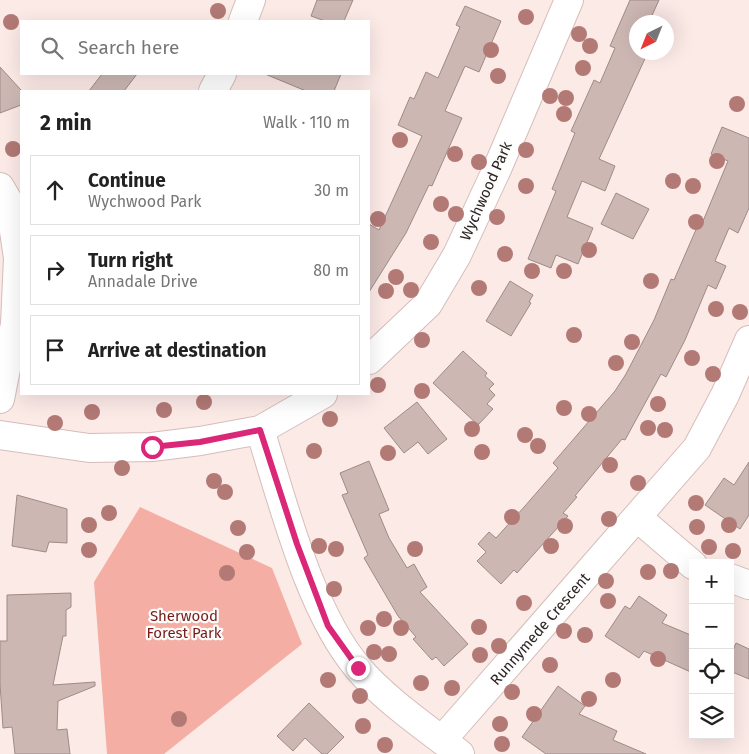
<!DOCTYPE html>
<meta charset="utf-8">
<style>
body{margin:0;font-family:"Fira Sans",sans-serif;background:#f2f2f2;color:#222}
.controls{position:absolute;right:15px;bottom:15px;display:grid;overflow:hidden;border-radius:0px;box-shadow:0 5px 20px #0002}
.controls button{width:45px;height:45px;display:grid;place-items:center;padding:0;border:0;border-bottom:1px solid #e0e0e0;background:#fff;color:#222;font:25px sans-serif}
.compass{position:absolute;left:629px;top:15px;width:45px;height:45px;border-radius:50%;background:#fff;box-shadow:0 5px 20px #0002;rotate:223deg}
.stop{position:absolute;width:15px;height:15px;margin:-11px;border:4px solid #db2777;border-radius:50%;background:#fff}
.stop.end{background:#db2777;border-color:#fff;box-shadow:0 1px 5px #0008}
.list{margin:0;padding:0;list-style:none}
h2{display:flex;justify-content:space-between;align-items:center;height:65px;margin:0;padding:0 20px;font-size:21px}
h2 small{font-size:16px;font-weight:400;color:#767676}
.list li{display:grid;grid-template-columns:32px 1fr auto;gap:15px;align-items:center;box-sizing:border-box;height:70px;margin:0 10px 10px;padding:0 10px;border:1px solid #e0e0e0;border-radius:0px}
.list b{display:block;font-size:19px;white-space:nowrap}
.list p{margin:0;font-size:16px;white-space:nowrap;color:#767676}
.list em{font-size:16px;font-style:normal;color:#767676}
.icon{flex:none;width:28px;height:28px;fill:none;stroke:currentColor;stroke-width:2;stroke-linecap:round;stroke-linejoin:round}
.map{position:relative;flex:none;width:749px;height:754px;overflow:hidden}
.search{position:absolute;background:#fff;box-shadow:0 5px 20px #0002;left:20px;top:20px;width:350px;height:55px;display:flex;align-items:center;gap:12px;box-sizing:border-box;padding:0 18px;border-radius:0px;color:#767676;font-size:19px}
.panel{position:absolute;background:#fff;box-shadow:0 5px 20px #0002;left:20px;top:90px;width:350px;height:305px;border-radius:0px}
.map>svg:first-child{display:block}
.green{fill:#f4aea3}
.building{fill:#ccb7b3;stroke:#9f8a87}
.lines{fill:none;stroke-linecap:round;stroke-linejoin:round}
.minor-casing{stroke:#d4beba;stroke-width:30}
.minor{stroke:#fff;stroke-width:28}
.tree{fill:#b27975}
.route{stroke:#db2777;stroke-width:6}
.labels{text-anchor:middle;dominant-baseline:central;stroke-width:4.5;stroke-linejoin:round;paint-order:stroke}
.street-label{font-size:15px;fill:#2b2322;stroke:#fcfcfc}
.park-label{font-size:15px;fill:#761d17;stroke:#fcfcfc}
</style>
<div class="map">
<svg width="749" height="754" viewBox="0 0 749 754">
<rect width="100%" height="100%" fill="#fceae7"/>
<!-- green -->
<path class="green" d="M 140,507 L 272,568 L 302,644 L 164,754 L 107,754 L 94,582 Z"/>
<!-- building -->
<path class="building" d="M 317,0 L 353,0 L 344,21 L 325,21 L 311,16 Z
M 630,0 L 659,0 L 649,22 L 636,22 L 636,52 L 648,52 L 599,159 L 615,166 L 605,191 L 582,181 L 567,217 L 593,228 L 578,264 L 556,255 L 551,268 L 528,259 L 556,191 L 552,189 L 575,133 L 571,131 L 594,80 L 600,83 L 615,48 L 610,46 Z
M 465,6 L 501,21 L 479,72 L 465,66 L 445,111 L 462,118 L 432,186 L 429,185 L 406,233 L 369,292 L 369,224 L 379,230 L 422,136 L 398,125 L 410,97 L 414,99 L 426,72 L 438,78 L 460,27 L 456,25 Z
M 0,67 L 21,90 L 21,105 L 0,113 Z
M 102,74 L 137,74 L 124,91 L 89,91 Z
M 265,74 L 341,74 L 334,91 L 306,91 Z
M 722,127 L 749,138 L 749,208 L 738,233 L 729,228 L 715,261 L 726,266 L 716,289 L 708,285 L 685,340 L 666,377 L 661,374 L 625,440 L 622,439 L 575,496 L 577,497 L 563,513 L 568,516 L 517,573 L 514,570 L 501,584 L 477,561 L 486,552 L 478,544 L 489,532 L 496,538 L 525,506 L 558,468 L 553,463 L 615,391 L 626,374 L 654,320 L 671,279 L 674,280 L 698,225 L 701,226 L 728,161 L 711,154 Z
M 616,193 L 649,209 L 633,239 L 601,224 Z
M 510,281 L 533,295 L 529,302 L 531,303 L 511,336 L 486,321 Z
M 463,351 L 487,373 L 485,376 L 494,384 L 489,389 L 495,395 L 487,404 L 493,409 L 478,425 L 433,383 Z
M 417,402 L 447,439 L 428,454 L 418,442 L 404,453 L 384,428 Z
M 369,461 L 389,510 L 379,514 L 389,538 L 407,568 L 414,564 L 427,587 L 420,592 L 468,644 L 444,666 L 436,657 L 432,660 L 413,639 L 416,637 L 398,616 L 364,558 L 368,555 L 342,495 L 348,493 L 340,473 Z
M 749,462 L 749,515 L 740,529 L 705,505 L 724,478 L 734,485 Z
M 17,495 L 67,509 L 67,543 L 49,542 L 46,552 L 12,546 Z
M 71,593 L 71,607 L 66,610 L 66,636 L 63,636 L 53,685 L 95,682 L 95,686 L 58,701 L 57,730 L 67,729 L 70,754 L 15,754 L 12,727 L 3,728 L 0,684 L 0,641 L 7,641 L 7,595 Z
M 639,596 L 667,615 L 662,623 L 693,636 L 693,673 L 644,651 L 639,658 L 605,636 L 625,606 L 630,609 Z
M 736,643 L 749,649 L 749,679 L 730,671 L 730,657 Z
M 558,686 L 585,706 L 579,714 L 617,731 L 613,740 L 646,754 L 546,754 L 522,737 Z
M 309,703 L 344,737 L 327,754 L 322,754 L 305,738 L 293,751 L 277,736 Z"/>
<g class="lines">
<!-- minor casing -->
<g class="minor-casing">
<path id="minor" d="M 243,21 L 251,0
M 213,91 L 222,74
M 0,187 L 10,204 L 18,258 L 15,324 L 0,399
M 369,360 L 428,304 L 457,255 L 497,169 L 569,0
M 260,430 C 283,502 309,610 358,668 C 384,699 428,729 460,754
M 0,435 L 89,448 L 152,447 L 200,441 L 260,430 L 323,394
M 638,518 L 693,565
M 730,578 L 749,585
M 442,740 L 697,448 L 725,395 L 749,340"/>
</g>
<!-- minor -->
<use href="#minor" class="minor"/>
</g>
<!-- trees -->
<g class="tree">
<circle cx="218" cy="11" r="8"/>
<circle cx="526" cy="17" r="8"/>
<circle cx="11" cy="22" r="8"/>
<circle cx="579" cy="34" r="8"/>
<circle cx="590" cy="46" r="8"/>
<circle cx="491" cy="50" r="8"/>
<circle cx="583" cy="68" r="8"/>
<circle cx="498" cy="76" r="8"/>
<circle cx="550" cy="96" r="8"/>
<circle cx="566" cy="98" r="8"/>
<circle cx="737" cy="104" r="8"/>
<circle cx="564" cy="114" r="8"/>
<circle cx="400" cy="140" r="8"/>
<circle cx="13" cy="149" r="8"/>
<circle cx="526" cy="150" r="8"/>
<circle cx="455" cy="154" r="8"/>
<circle cx="717" cy="161" r="8"/>
<circle cx="479" cy="162" r="8"/>
<circle cx="673" cy="181" r="8"/>
<circle cx="526" cy="186" r="8"/>
<circle cx="693" cy="186" r="8"/>
<circle cx="441" cy="204" r="8"/>
<circle cx="456" cy="214" r="8"/>
<circle cx="497" cy="217" r="8"/>
<circle cx="378" cy="219" r="8"/>
<circle cx="696" cy="222" r="8"/>
<circle cx="431" cy="242" r="8"/>
<circle cx="589" cy="250" r="8"/>
<circle cx="505" cy="254" r="8"/>
<circle cx="532" cy="271" r="8"/>
<circle cx="564" cy="271" r="8"/>
<circle cx="396" cy="277" r="8"/>
<circle cx="651" cy="281" r="8"/>
<circle cx="479" cy="288" r="8"/>
<circle cx="411" cy="290" r="8"/>
<circle cx="386" cy="291" r="8"/>
<circle cx="716" cy="309" r="8"/>
<circle cx="740" cy="312" r="8"/>
<circle cx="574" cy="335" r="8"/>
<circle cx="422" cy="340" r="8"/>
<circle cx="632" cy="342" r="8"/>
<circle cx="692" cy="358" r="8"/>
<circle cx="616" cy="363" r="8"/>
<circle cx="713" cy="374" r="8"/>
<circle cx="378" cy="385" r="8"/>
<circle cx="422" cy="391" r="8"/>
<circle cx="204" cy="402" r="8"/>
<circle cx="658" cy="404" r="8"/>
<circle cx="564" cy="408" r="8"/>
<circle cx="164" cy="410" r="8"/>
<circle cx="92" cy="412" r="8"/>
<circle cx="589" cy="414" r="8"/>
<circle cx="330" cy="419" r="8"/>
<circle cx="55" cy="423" r="8"/>
<circle cx="648" cy="428" r="8"/>
<circle cx="472" cy="429" r="8"/>
<circle cx="665" cy="430" r="8"/>
<circle cx="525" cy="435" r="8"/>
<circle cx="538" cy="446" r="8"/>
<circle cx="314" cy="451" r="8"/>
<circle cx="482" cy="452" r="8"/>
<circle cx="388" cy="453" r="8"/>
<circle cx="610" cy="465" r="8"/>
<circle cx="122" cy="468" r="8"/>
<circle cx="214" cy="481" r="8"/>
<circle cx="638" cy="483" r="8"/>
<circle cx="225" cy="492" r="8"/>
<circle cx="696" cy="503" r="8"/>
<circle cx="109" cy="513" r="8"/>
<circle cx="512" cy="517" r="8"/>
<circle cx="609" cy="519" r="8"/>
<circle cx="89" cy="525" r="8"/>
<circle cx="729" cy="525" r="8"/>
<circle cx="565" cy="526" r="8"/>
<circle cx="697" cy="527" r="8"/>
<circle cx="238" cy="528" r="8"/>
<circle cx="319" cy="546" r="8"/>
<circle cx="551" cy="546" r="8"/>
<circle cx="709" cy="547" r="8"/>
<circle cx="336" cy="549" r="8"/>
<circle cx="415" cy="549" r="8"/>
<circle cx="89" cy="550" r="8"/>
<circle cx="733" cy="551" r="8"/>
<circle cx="247" cy="552" r="8"/>
<circle cx="671" cy="571" r="8"/>
<circle cx="648" cy="572" r="8"/>
<circle cx="227" cy="573" r="8"/>
<circle cx="606" cy="581" r="8"/>
<circle cx="334" cy="589" r="8"/>
<circle cx="608" cy="601" r="8"/>
<circle cx="524" cy="603" r="8"/>
<circle cx="384" cy="619" r="8"/>
<circle cx="479" cy="627" r="8"/>
<circle cx="368" cy="628" r="8"/>
<circle cx="401" cy="628" r="8"/>
<circle cx="564" cy="631" r="8"/>
<circle cx="585" cy="635" r="8"/>
<circle cx="499" cy="646" r="8"/>
<circle cx="374" cy="652" r="8"/>
<circle cx="389" cy="654" r="8"/>
<circle cx="480" cy="655" r="8"/>
<circle cx="658" cy="659" r="8"/>
<circle cx="550" cy="665" r="8"/>
<circle cx="328" cy="680" r="8"/>
<circle cx="613" cy="680" r="8"/>
<circle cx="421" cy="683" r="8"/>
<circle cx="452" cy="688" r="8"/>
<circle cx="512" cy="692" r="8"/>
<circle cx="360" cy="696" r="8"/>
<circle cx="589" cy="699" r="8"/>
<circle cx="534" cy="714" r="8"/>
<circle cx="179" cy="719" r="8"/>
<circle cx="500" cy="724" r="8"/>
<circle cx="363" cy="726" r="8"/>
<circle cx="502" cy="744" r="8"/>
<circle cx="385" cy="745" r="8"/>
</g>
<g class="lines">
<!-- route -->
<path class="route" d="M 152,447 L 200,442 L 260,430 L 297,544 L 328,626 L 358,668"/>
</g>
<g class="labels">
<!-- street labels -->
<g class="street-label">
<text transform="translate(486 191) rotate(-66)">Wychwood Park</text>
<text transform="translate(540 629) rotate(-49)">Runnymede Crescent</text>
</g>
<!-- park labels -->
<g class="park-label">
<text x="184" y="616">Sherwood<tspan x="184" dy="17">Forest Park</tspan></text>
</g>
</g>
</svg>
<div class="controls">
<button>+</button>
<button>−</button>
<button><svg class="icon" aria-label="locate" viewBox="0 0 24 24"><circle cx="12" cy="12" r="6"/><path d="M12 2v4M12 18v4M2 12h4M18 12h4"/></svg></button>
<button><svg class="icon" aria-label="layers" viewBox="0 0 24 24"><path d="M12 4l9 5-9 5-9-5zM3 14l9 5 9-5"/></svg></button>
</div>
<svg class="compass" viewBox="-18 -18 36 36"><path d="M0-13l5 13h-10z" fill="#e53935"/><path d="M0 13l5-13h-10z" fill="#767676"/></svg>
<div class="stop" style="left:152px;top:447px"></div>
<div class="stop end" style="left:358px;top:668px"></div>
<div class="search"><svg class="icon" aria-label="search" viewBox="0 0 24 24"><circle cx="10" cy="10" r="6"/><path d="M15 15l6 6"/></svg>Search here</div>
<section class="panel">
<h2>2 min<small>Walk · 110 m</small></h2>
<ul class="list">
<li><svg class="icon" aria-label="ahead" viewBox="0 0 24 24"><path d="M12 20V5M6 11l6-6 6 6"/></svg><div><b>Continue</b><p>Wychwood Park</p></div><em>30 m</em></li>
<li><svg class="icon" aria-label="right" viewBox="0 0 24 24"><path d="M7 20v-9h11M14 6l5 5-5 5"/></svg><div><b>Turn right</b><p>Annadale Drive</p></div><em>80 m</em></li>
<li><svg class="icon" aria-label="arrive" viewBox="0 0 24 24"><path d="M6 21V4h12l-3 4 3 4H6"/></svg><div><b>Arrive at destination</b></div></li>
</ul>
</section>
</div>
